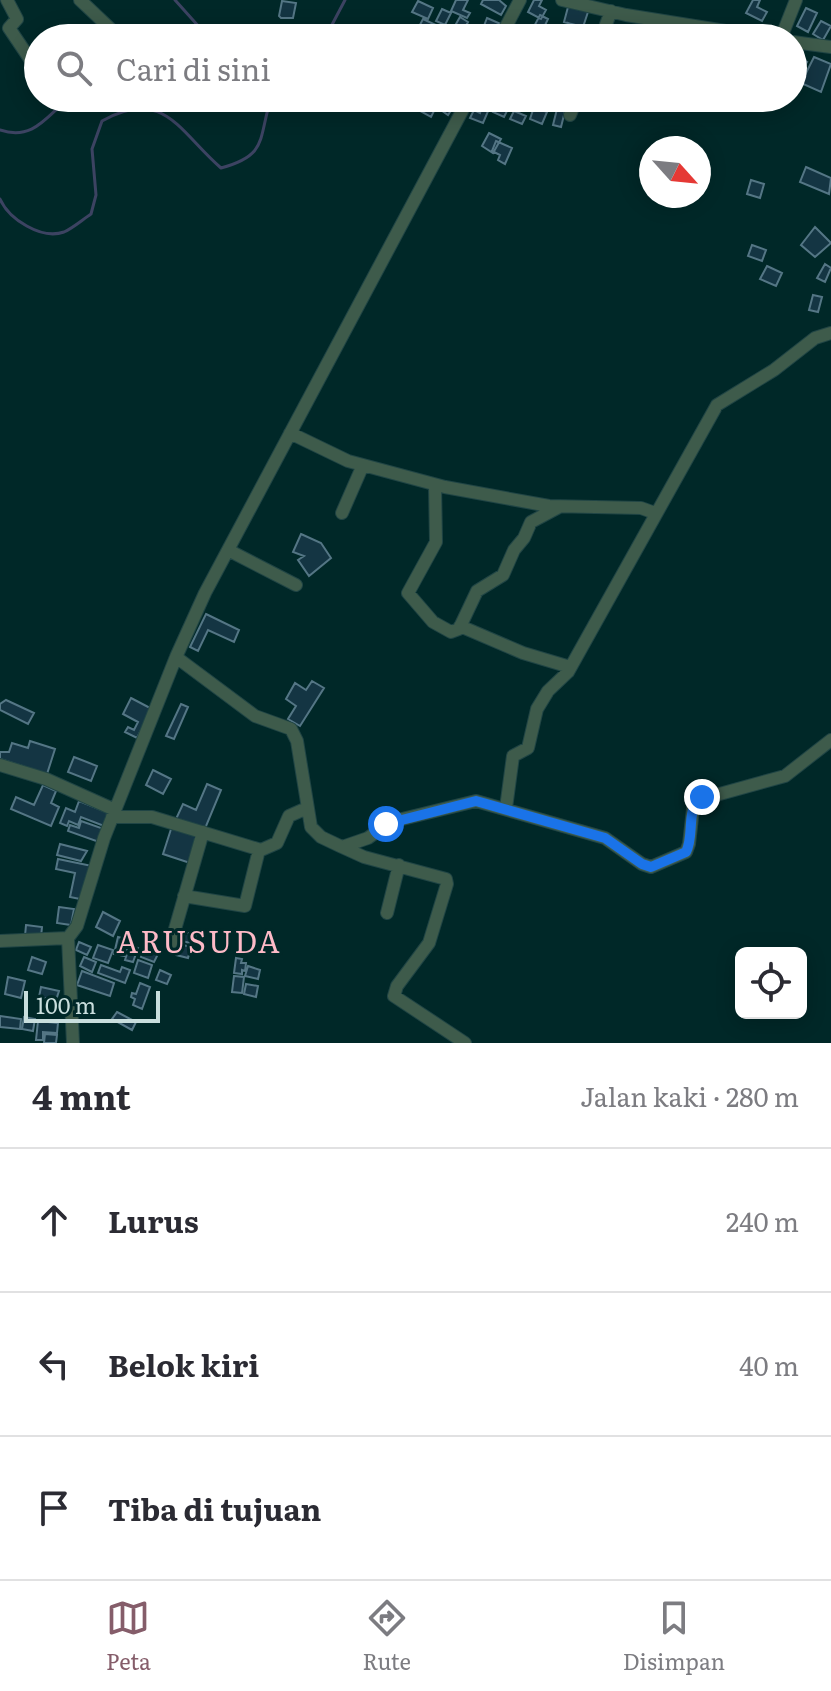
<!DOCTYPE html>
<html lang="id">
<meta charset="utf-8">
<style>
body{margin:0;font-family:Literata,serif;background:#f2f2f3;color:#2b2b33}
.controls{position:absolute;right:24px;bottom:24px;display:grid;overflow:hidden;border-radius:12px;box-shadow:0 4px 20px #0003}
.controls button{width:72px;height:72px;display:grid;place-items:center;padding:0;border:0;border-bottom:2px solid #e1e1e2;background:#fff;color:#2b2b33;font:40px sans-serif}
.compass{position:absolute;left:639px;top:136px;width:72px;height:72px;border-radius:50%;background:#fff;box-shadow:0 4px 20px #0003;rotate:117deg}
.scale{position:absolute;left:24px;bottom:20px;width:136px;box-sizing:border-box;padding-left:8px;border:4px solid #c9dedd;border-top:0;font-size:22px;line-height:28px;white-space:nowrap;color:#c9dedd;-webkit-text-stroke:6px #002828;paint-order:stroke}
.stop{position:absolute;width:24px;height:24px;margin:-18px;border:6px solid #1a73e8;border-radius:50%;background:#fff}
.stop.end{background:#1a73e8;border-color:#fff;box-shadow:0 2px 8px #0008}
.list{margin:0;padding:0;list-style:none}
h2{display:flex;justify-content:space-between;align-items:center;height:104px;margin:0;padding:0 32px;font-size:34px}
h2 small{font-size:26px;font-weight:400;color:#7c7c81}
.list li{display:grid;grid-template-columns:52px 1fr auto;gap:24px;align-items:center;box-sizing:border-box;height:144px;padding:0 32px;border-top:2px solid #e1e1e2}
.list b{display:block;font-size:30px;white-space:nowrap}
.list em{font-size:26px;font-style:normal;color:#7c7c81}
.icon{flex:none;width:44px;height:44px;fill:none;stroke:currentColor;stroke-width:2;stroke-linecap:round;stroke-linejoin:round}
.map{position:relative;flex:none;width:831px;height:1043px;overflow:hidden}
.search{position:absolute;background:#fff;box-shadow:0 4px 20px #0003;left:24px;right:24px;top:24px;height:88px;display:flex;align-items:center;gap:20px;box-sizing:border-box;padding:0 28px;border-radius:44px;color:#7c7c81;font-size:30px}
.sheet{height:536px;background:#fff}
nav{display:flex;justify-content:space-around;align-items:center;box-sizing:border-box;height:112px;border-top:2px solid #e1e1e2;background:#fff;font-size:22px;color:#7c7c81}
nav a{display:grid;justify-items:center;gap:4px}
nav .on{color:#855d6a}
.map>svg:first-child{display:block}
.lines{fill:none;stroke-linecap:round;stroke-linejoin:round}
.stream{stroke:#3c4362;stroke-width:3}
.building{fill:#143543;stroke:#547685;stroke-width:2}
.minor-casing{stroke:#204545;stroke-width:14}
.minor{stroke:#3e5b4b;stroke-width:12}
.route{stroke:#1a73e8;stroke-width:10}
.labels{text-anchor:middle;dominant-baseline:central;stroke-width:6;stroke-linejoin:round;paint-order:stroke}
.quarter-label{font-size:30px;letter-spacing:2px;fill:#fdbac7;stroke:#002828}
</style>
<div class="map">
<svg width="831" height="1043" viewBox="0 0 831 1043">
<rect width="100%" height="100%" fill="#002828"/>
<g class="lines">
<!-- stream -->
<path class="stream" d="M 175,0 L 209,38
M 325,38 L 345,0
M 0,130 C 33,141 46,117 69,98
M 0,199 C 9,219 41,240 64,232 C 73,228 82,220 91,214 L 96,195 L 92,149 L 102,121 C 164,86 180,133 221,168 C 268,155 258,140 271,98"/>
</g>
<!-- building -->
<path class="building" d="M 456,0 L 468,0 L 463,10 L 470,13 L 467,18 L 451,11 Z
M 483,0 L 499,0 L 506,6 L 501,15 L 481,4 Z
M 534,0 L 542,0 L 539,6 L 546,10 L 541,19 L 528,12 Z
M 753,0 L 760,0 L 757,7 L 767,12 L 762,21 L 746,13 Z
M 282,1 L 296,3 L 293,18 L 281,18 L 279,16 Z
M 418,1 L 433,8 L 428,19 L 412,12 Z
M 568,7 L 589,9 L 583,27 L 564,22 Z
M 806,8 L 817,13 L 808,32 L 797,26 Z
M 442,9 L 451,13 L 445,25 L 436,21 Z
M 540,15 L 548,19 L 539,38 L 528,38 Z
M 460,17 L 468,22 L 461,35 L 452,31 Z
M 487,18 L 503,25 L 496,38 L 482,31 Z
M 423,19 L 438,26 L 433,38 L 413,38 Z
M 821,21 L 831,26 L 823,40 L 813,34 Z
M 568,23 L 587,30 L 584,38 L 571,38 L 572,35 L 565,32 Z
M 793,55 L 807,62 L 798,78 L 793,76 Z
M 814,57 L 831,64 L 821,92 L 801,83 Z
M 420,98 L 433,98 L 430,104 L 436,107 L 431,117 L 420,111 L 425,103 L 419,100 Z
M 444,98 L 458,98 L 463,101 L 458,109 L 454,106 L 448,115 L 438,108 Z
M 486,98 L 499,98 L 492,111 L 482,105 Z
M 498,101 L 509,107 L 504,117 L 493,112 Z
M 482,106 L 489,109 L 483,123 L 470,118 L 474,110 L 480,113 Z
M 534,107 L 547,112 L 542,124 L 530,119 Z
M 557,109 L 565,111 L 561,127 L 553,125 Z
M 514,111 L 526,116 L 522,124 L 510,119 Z
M 489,133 L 501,139 L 493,153 L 482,146 Z
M 496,141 L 512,148 L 505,164 L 498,160 L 500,155 L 492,151 Z
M 806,167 L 831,178 L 829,194 L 800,182 Z
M 751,180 L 764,184 L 760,198 L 747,194 Z
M 815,227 L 831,243 L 815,257 L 801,245 Z
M 752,245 L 766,250 L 762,261 L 748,256 Z
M 825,264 L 831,268 L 825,282 L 817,278 Z
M 767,266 L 782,273 L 776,286 L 760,279 Z
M 813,295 L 822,297 L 818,312 L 809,310 Z
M 301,534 L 321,543 L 331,558 L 309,576 L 298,560 L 304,556 L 293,552 Z
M 206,614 L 239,630 L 234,642 L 208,630 L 198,651 L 190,647 Z
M 312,681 L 324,688 L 300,726 L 288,719 L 296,706 L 286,699 L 295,683 L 306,690 Z
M 131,698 L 152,709 L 137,738 L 125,732 L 128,727 L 134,730 L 138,722 L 123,714 Z
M 6,700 L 34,713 L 28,724 L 0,710 L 0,704 Z
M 181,704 L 188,707 L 174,739 L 166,736 Z
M 30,741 L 55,749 L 47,774 L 0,759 L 0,752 L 9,752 L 12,743 L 28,748 Z
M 74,757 L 97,766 L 91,781 L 68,772 Z
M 153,770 L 171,779 L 163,794 L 146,785 Z
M 207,784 L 221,790 L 204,831 L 176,819 L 183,804 L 196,810 Z
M 43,785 L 56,791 L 51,803 L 59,807 L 51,826 L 11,809 L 16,797 L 34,805 Z
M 79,801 L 109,813 L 104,826 L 81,817 L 78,825 L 69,821 L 67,826 L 60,823 L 66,808 L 75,812 Z
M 81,821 L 104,829 L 99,842 L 68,831 L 70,825 L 79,828 Z
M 172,826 L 199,834 L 190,863 L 163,854 Z
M 60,844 L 87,851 L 81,861 L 57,855 Z
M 58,859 L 92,866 L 85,900 L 70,897 L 75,873 L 56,869 Z
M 59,907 L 74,909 L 71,925 L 57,923 Z
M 103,912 L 120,921 L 113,936 L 96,927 Z
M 26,925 L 42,927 L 41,937 L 25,936 Z
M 184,932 L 196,935 L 194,944 L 182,941 Z
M 118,937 L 130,940 L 125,956 L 114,954 Z
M 79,942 L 91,947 L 87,955 L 76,950 Z
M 146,944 L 160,950 L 154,962 L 141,957 Z
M 179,944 L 191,947 L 188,958 L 176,955 Z
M 98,945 L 113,950 L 108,963 L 93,958 Z
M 130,945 L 138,948 L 133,962 L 125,960 Z
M 32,957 L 46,962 L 42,974 L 28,970 Z
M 84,957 L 96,962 L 92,972 L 80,966 Z
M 236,958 L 242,959 L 241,963 L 246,963 L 245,971 L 242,970 L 242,974 L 234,973 Z
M 138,960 L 152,965 L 148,978 L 134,973 Z
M 101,965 L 120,972 L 122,967 L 130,970 L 125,983 L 98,973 Z
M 248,966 L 260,970 L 258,979 L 245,976 Z
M 160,970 L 171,975 L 167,984 L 156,980 Z
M 82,971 L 114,983 L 110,996 L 77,985 Z
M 234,976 L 244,977 L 242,993 L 232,992 Z
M 8,977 L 25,981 L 21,998 L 5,994 Z
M 140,983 L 150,987 L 142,1009 L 133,1005 L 135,999 L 131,997 L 132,993 L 136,994 Z
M 246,984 L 258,986 L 256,997 L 244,994 Z
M 41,987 L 59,991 L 56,1000 L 39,997 Z
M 117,1012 L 136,1022 L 132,1030 L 112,1019 Z
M 0,1016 L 21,1019 L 20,1029 L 0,1027 Z
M 24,1017 L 35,1019 L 33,1031 L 22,1029 Z
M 38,1021 L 58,1023 L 57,1033 L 43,1032 L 43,1040 L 36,1040 Z
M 45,1034 L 57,1035 L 56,1043 L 44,1043 Z"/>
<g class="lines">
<!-- minor casing -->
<g class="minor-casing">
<path id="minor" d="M 7,0 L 17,19 L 9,28 L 38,71
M 80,0 L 115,33 L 132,38
M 562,0 L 626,15 L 769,38
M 500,38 L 520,0
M 601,38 L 611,11
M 781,38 L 796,0
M 793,42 L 831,47
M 570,115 L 577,98
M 290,433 L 348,461 L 445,487 L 549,506 L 641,508 L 655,513
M 435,485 L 436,542 L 408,593 L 433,622 L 451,632 L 459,629 L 477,591 L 503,575 L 514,550 L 524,538 L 531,522 L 559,507
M 342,513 L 363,465
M 228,550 L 296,585
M 460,626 L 523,653 L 570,667
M 176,657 L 255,716 L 291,729 L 297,741 L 311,827 L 321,837 L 342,847 L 368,838 L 390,822 L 476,801 L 605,838 L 642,864 L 651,867 L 686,852 L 689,844 L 693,809 L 698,800 L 785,776 L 831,740
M 0,765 L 46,779 L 115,810
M 506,808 L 513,756 L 528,748 L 537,709 L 548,691 L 568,672 L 717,405 L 774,370 L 815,338 L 831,333
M 112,817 L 152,817 L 261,850 L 277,843 L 289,816 L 307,808
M 342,847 L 364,857 L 446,879 L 447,884 L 429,943 L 397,986 L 394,996 L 465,1043
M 184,896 L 245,906 L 259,850
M 387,913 L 399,865
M 0,941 L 68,938
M 171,943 L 203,832
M 73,1043 L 68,938 L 77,926 L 104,838 L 176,657 L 205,593 L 469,98"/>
</g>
<!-- minor -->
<use href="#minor" class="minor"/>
</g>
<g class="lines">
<!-- route -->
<path class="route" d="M 386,824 L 476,801 L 605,838 L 642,864 L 651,867 L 686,852 C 695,835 685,809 702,797"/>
</g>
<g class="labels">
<!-- quarter labels -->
<g class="quarter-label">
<text x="199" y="940">ARUSUDA</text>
</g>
</g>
</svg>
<div class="controls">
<button><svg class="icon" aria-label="locate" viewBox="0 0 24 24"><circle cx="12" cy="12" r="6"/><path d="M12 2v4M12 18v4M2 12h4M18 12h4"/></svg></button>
</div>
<svg class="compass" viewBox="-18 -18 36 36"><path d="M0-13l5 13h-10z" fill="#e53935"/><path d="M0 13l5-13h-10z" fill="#7c7c81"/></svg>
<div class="scale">100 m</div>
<div class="stop" style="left:386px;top:824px"></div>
<div class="stop end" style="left:702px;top:797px"></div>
<div class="search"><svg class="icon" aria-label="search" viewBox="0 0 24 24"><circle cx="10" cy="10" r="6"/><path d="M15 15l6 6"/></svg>Cari di sini</div>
</div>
<section class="sheet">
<h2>4 mnt<small>Jalan kaki · 280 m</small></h2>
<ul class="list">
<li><svg class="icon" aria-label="ahead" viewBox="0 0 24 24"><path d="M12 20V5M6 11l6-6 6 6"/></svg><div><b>Lurus</b></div><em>240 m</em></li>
<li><svg class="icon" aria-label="left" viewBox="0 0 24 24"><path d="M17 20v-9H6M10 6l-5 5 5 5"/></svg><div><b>Belok kiri</b></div><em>40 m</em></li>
<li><svg class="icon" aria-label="arrive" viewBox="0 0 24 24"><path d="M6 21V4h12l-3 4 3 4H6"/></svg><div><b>Tiba di tujuan</b></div></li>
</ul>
</section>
<nav>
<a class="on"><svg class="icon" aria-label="map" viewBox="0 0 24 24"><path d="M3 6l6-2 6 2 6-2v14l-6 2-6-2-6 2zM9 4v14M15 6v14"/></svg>Peta</a>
<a><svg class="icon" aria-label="directions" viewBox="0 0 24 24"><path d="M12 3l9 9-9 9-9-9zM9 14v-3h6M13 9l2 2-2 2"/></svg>Rute</a>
<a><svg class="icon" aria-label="saved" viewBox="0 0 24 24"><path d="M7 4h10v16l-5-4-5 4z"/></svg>Disimpan</a>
</nav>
